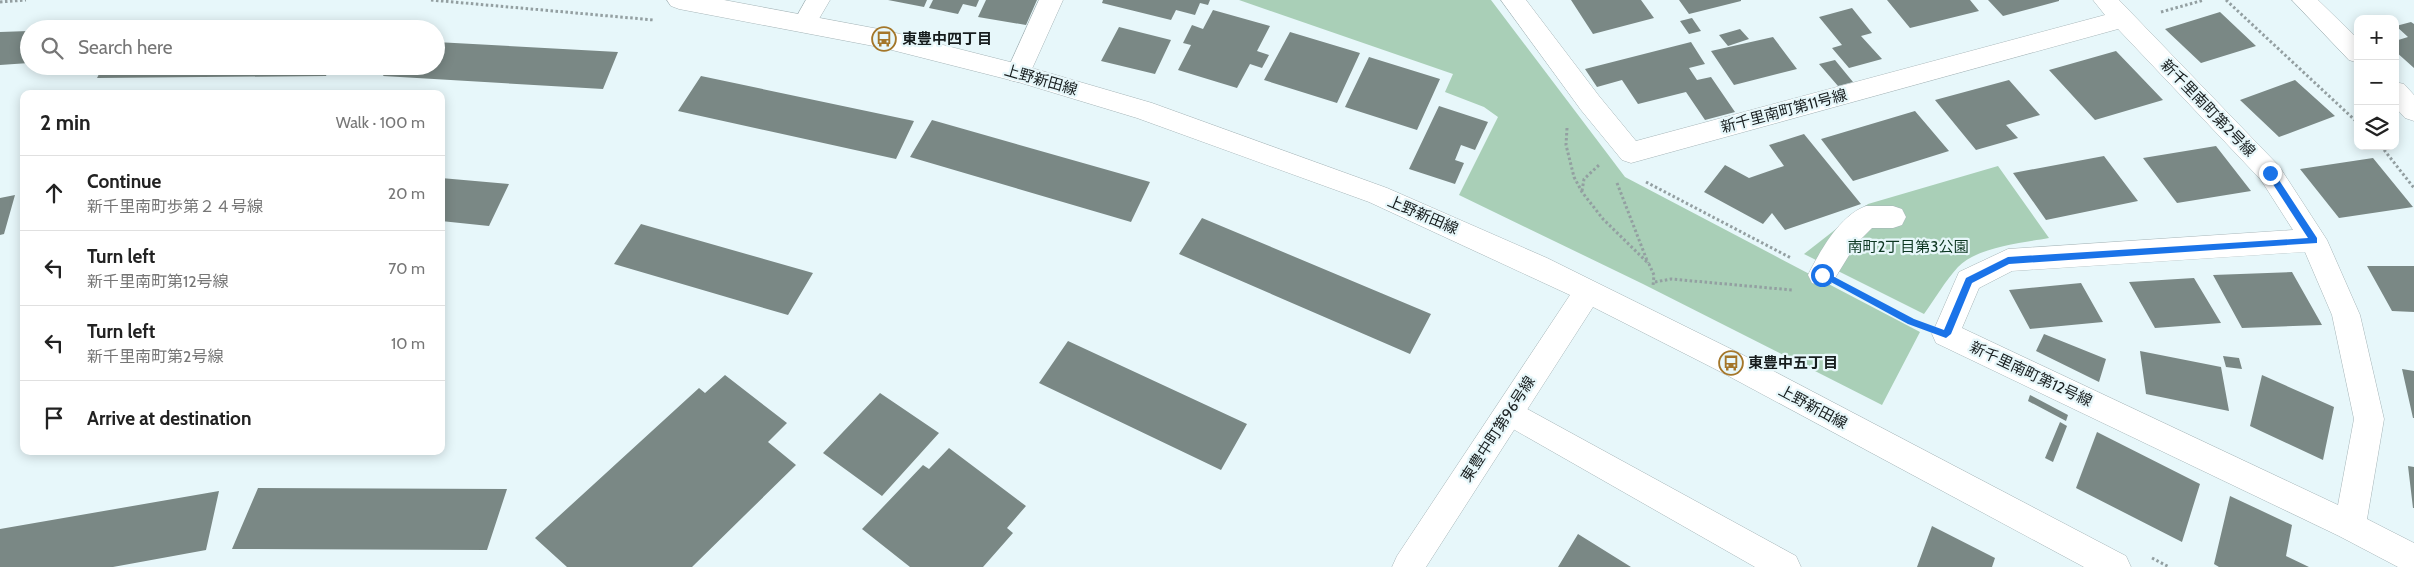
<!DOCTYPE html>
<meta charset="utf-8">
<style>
body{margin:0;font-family:Cabin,"Noto Sans JP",sans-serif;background:#f2f2f2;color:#222}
.controls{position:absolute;right:15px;top:15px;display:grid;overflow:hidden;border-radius:10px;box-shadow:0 2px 12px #0003}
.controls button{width:45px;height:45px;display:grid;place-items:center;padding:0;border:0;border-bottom:1px solid #e0e0e0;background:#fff;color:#222;font:25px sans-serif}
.stop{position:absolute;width:15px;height:15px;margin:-11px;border:4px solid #1a73e8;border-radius:50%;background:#fff}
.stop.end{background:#1a73e8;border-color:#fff;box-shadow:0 1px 5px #0008}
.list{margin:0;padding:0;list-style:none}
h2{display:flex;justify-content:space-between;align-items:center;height:65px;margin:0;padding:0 20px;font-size:21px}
h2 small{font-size:16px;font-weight:400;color:#767676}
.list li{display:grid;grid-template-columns:32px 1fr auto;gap:15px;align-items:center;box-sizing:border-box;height:75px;padding:0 20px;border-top:1px solid #e0e0e0}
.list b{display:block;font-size:19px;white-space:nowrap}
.list p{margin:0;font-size:16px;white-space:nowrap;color:#767676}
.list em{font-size:16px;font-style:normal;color:#767676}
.icon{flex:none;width:28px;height:28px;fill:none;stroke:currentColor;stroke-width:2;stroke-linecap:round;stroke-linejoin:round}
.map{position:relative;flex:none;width:2414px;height:567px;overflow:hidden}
.search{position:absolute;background:#fff;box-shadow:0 2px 12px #0003;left:20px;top:20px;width:425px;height:55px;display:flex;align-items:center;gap:12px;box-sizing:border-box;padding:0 18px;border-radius:28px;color:#767676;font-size:19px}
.panel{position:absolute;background:#fff;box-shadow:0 2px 12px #0003;left:20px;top:90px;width:425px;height:365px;border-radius:10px}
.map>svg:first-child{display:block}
.green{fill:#a9cfb7}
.building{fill:#7a8885}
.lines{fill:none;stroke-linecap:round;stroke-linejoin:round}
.minor-casing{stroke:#a6b5b8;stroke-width:1}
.tertiary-casing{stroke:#a6b5b8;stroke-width:1}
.path{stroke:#939fa1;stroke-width:3;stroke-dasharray:2.5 2.5;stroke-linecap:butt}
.minor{fill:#fff;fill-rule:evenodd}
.tertiary{fill:#fff;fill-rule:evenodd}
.route{fill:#1a73e8}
.labels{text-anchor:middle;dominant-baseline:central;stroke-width:4.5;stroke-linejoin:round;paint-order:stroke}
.poi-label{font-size:15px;font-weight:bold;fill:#171d1e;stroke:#e7f7fa;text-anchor:start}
.street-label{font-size:15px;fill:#171d1e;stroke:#e7f7fa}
.park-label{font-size:15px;fill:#0d3722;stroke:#e7f7fa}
</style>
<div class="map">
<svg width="2414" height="567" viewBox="0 0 2414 567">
<rect width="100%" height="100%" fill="#e7f7fa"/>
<!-- green -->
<path class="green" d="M 1239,0 L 1491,0 L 1625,177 L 1920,332 L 1882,405 L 1643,284 L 1459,195 L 1498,117 L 1484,107 L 1445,92 L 1453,74 Z
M 1998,166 L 2049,238 C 2022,243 1977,247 1958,267 C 1945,281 1935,299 1924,314 L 1804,254 L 1868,204 Z"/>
<!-- building -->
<path class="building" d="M 888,0 L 927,0 L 924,7 Z
M 933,0 L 979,0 L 976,7 L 963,4 L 958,14 L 929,8 Z
M 986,0 L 1037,0 L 1026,25 L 978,17 Z
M 1103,0 L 1210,0 L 1208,5 L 1200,3 L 1195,15 L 1176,10 L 1171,20 L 1102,3 Z
M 1571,0 L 1641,0 L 1654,18 L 1593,34 Z
M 1679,0 L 1741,0 L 1741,1 L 1689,14 Z
M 1887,0 L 1970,0 L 1979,11 L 1910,28 Z
M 1988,0 L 2059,0 L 2059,1 L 2003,16 Z
M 1852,8 L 1872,33 L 1861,36 L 1882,59 L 1849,68 L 1832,48 L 1842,45 L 1819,17 Z
M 1213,10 L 1270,26 L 1257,51 L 1269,55 L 1262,68 L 1250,64 L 1237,88 L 1178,70 L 1191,45 L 1183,43 L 1192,25 L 1203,29 Z
M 2220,12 L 2256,46 L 2201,63 L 2165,29 Z
M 1692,18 L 1701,31 L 1689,34 L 1680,21 Z
M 2411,22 L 2414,24 L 2414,68 L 2395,51 L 2395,41 L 2408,37 L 2396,26 Z
M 1119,27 L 1171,40 L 1155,74 L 1101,61 Z
M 1740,29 L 1749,39 L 1728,46 L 1719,35 Z
M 29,31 L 29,63 L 0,65 L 0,32 Z
M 1290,32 L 1360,53 L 1337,103 L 1264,80 Z
M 1773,37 L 1797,69 L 1734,85 L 1711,51 Z
M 436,42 L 618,52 L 603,89 L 383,76 L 388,66 L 436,66 Z
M 1691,42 L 1705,64 L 1689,68 L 1697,80 L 1711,77 L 1735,112 L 1705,120 L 1686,92 L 1638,104 L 1622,80 L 1597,87 L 1585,69 Z
M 2116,51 L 2163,100 L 2095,120 L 2049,70 Z
M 1369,57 L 1440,79 L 1417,130 L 1345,107 Z
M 1835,60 L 1853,82 L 1838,86 L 1819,64 Z
M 103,66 L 330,66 L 326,76 L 97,78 Z
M 701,76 L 914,121 L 896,159 L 678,111 Z
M 2009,80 L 2040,115 L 2006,125 L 2018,138 L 1976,150 L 1935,100 Z
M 2295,80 L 2335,116 L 2279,137 L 2240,100 Z
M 1439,106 L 1488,122 L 1475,150 L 1461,145 L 1455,160 L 1464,163 L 1455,184 L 1409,169 Z
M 1915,111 L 1949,151 L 1853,181 L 1821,139 Z
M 932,120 L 1150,182 L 1131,222 L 910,157 Z
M 1804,134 L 1861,204 L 1785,230 L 1772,213 L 1763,224 L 1704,192 L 1725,165 L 1749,178 L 1784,166 L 1769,145 Z
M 2216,146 L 2251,191 L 2177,203 L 2143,158 Z
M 2104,156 L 2138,201 L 2046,220 L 2013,173 Z
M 2373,158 L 2413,207 L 2339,218 L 2300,169 Z
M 441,178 L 509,184 L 489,226 L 441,221 Z
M 15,195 L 4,234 L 0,235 L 0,198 Z
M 1202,218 L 1431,314 L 1410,354 L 1179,254 Z
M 641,224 L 813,273 L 788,315 L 614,264 Z
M 2367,266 L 2414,266 L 2414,312 L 2392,311 Z
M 2292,272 L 2322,325 L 2242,328 L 2213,275 Z
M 2194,278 L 2221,323 L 2155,328 L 2129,282 Z
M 2081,283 L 2103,322 L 2030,329 L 2009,290 Z
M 2044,334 L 2106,359 L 2099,382 L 2036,351 Z
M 1068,341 L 1247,424 L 1221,470 L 1039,383 Z
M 2140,351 L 2221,367 L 2229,411 L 2146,394 Z
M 2223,356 L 2239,358 L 2242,369 L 2226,367 Z
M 2402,369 L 2414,371 L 2414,418 L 2413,418 Z
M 725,375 L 787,423 L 768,442 L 796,465 L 692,567 L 567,567 L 535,538 L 699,388 L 705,393 Z
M 2262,375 L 2334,407 L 2323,460 L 2250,426 Z
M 880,393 L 939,433 L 882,496 L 823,453 Z
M 2030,395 L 2068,415 L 2066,421 L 2028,401 Z
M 2060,422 L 2067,426 L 2053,462 L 2045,458 Z
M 2097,432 L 2200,484 L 2182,542 L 2076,488 Z
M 949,448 L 1026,506 L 1007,528 L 1013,533 L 983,567 L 910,567 L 862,529 L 923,465 L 929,469 Z
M 2408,466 L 2414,467 L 2414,508 L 2413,508 Z
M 258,488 L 507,489 L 487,550 L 232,549 Z
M 219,491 L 206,550 L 113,567 L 0,567 L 0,529 Z
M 2230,496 L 2292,525 L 2286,556 L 2309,567 L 2219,567 L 2214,564 Z
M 1932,526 L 1995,558 L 1992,567 L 1917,567 Z
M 1578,534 L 1631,567 L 1558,567 Z"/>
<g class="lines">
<!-- minor casing -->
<g class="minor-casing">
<path id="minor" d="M 806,0 L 830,0 L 813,29 L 805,32 L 797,29 L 793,23 Z
M 1039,0 L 1063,0 L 1027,80 L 1018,82 L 1009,80 L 1006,73 Z
M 1501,0 L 1526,0 L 1599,96 L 1636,141 L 2105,15 L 2093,0 L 2119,0 L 2279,166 L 2327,240 L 2360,315 L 2384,419 L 2367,519 L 2414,543 L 2414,567 L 2398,567 L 2339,536 L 1936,343 L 1932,334 L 1959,272 L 2008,249 L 2293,230 L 2261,180 L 2118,29 L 1631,163 L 1622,160 L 1581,110 ZM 2305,252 L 2332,315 L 2354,419 L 2338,505 L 1962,328 L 1979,288 L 2012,271 Z
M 1866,206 L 1893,206 L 1902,209 L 1906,217 L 1902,225 L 1893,228 L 1872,228 L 1856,244 L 1832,283 L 1822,286 L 1812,283 L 1808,275 C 1820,251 1840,215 1866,206 Z
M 1509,399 L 1796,556 L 1801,567 L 1755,567 L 1499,421 L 1494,412 L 1499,403 Z"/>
</g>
<!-- tertiary casing -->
<g class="tertiary-casing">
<path id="tertiary" d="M 667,0 L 724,0 L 884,30 L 1018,64 L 1152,103 L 1387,188 L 1547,258 L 1741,354 L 2126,556 L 2131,567 L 2084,567 L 1721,372 L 1593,307 L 1426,567 L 1392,567 L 1397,556 L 1570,295 L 1369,202 L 1137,118 L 1018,82 L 884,48 L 679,9 L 671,6 Z
M 2292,0 L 2318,0 L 2358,39 L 2358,63 L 2349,60 Z
M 2395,82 L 2404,84 L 2414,95 L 2414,121 L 2405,118 L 2395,107 Z"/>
</g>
<!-- path -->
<path class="path" d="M 431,0 L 654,20
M 2226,0 L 2358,123
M 0,2 L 26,0
M 2161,12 L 2204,0
M 1567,128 L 1566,145 L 1574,177 L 1582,192 L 1603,219 L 1649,264 L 1654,275 L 1653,286
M 2381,146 L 2414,188
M 1646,182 L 1791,258
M 1617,183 L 1648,263
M 1582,191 L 1584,179 L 1599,165
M 1655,282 L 1671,279 L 1792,290
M 1852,290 L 1913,322
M 2152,558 L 2169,567"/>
<!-- minor -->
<use href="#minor" class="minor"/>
<!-- tertiary -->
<use href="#tertiary" class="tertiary"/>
</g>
<!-- route -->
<path class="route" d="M 2270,170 L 2273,171 L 2317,238 L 2317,243 L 2009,264 L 1972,283 L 1951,334 L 1946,338 L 1908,324 L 1818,275 L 1819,272 L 1825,272 L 1914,319 L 1944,330 L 1966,278 L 2008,257 L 2308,238 L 2267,175 L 2267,171 Z"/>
<!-- icons -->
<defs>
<g id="bus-ring" transform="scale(1.25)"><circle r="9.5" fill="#e7f7fa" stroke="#a47629" stroke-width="1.5"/><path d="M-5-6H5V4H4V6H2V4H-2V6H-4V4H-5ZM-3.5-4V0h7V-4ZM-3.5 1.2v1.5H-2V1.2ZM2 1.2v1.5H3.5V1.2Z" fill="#a47629"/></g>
</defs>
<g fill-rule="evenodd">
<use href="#bus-ring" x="884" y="39"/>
<use href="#bus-ring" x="1731" y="363"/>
</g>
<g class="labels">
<!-- poi labels -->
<g class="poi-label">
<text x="902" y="39">東豊中四丁目</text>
<text x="1748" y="363">東豊中五丁目</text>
</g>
<!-- street labels -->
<g class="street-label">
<text transform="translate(1041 80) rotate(16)">上野新田線</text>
<text transform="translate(2208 108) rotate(46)">新千里南町第2号線</text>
<text transform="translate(1784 111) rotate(-15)">新千里南町第11号線</text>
<text transform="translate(1423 215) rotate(23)">上野新田線</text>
<text transform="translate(2031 374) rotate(25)">新千里南町第12号線</text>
<text transform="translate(1813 407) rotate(28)">上野新田線</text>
<text transform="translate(1498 429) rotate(-57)">東豊中町第96号線</text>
</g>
<!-- park labels -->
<g class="park-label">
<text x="1908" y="247">南町2丁目第3公園</text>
</g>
</g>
</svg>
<div class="controls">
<button>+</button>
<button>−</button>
<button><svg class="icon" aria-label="layers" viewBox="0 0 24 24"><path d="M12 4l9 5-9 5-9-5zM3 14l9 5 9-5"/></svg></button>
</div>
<div class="stop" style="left:1822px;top:275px"></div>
<div class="stop end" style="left:2270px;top:173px"></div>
<div class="search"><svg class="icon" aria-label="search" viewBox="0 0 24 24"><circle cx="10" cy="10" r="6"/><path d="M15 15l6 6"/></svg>Search here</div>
<section class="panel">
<h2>2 min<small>Walk · 100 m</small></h2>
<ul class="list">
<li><svg class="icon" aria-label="ahead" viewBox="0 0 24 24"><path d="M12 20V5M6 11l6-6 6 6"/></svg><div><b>Continue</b><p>新千里南町歩第２４号線</p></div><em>20 m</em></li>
<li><svg class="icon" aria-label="left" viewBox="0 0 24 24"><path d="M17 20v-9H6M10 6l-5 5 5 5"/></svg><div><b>Turn left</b><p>新千里南町第12号線</p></div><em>70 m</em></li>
<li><svg class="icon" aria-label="left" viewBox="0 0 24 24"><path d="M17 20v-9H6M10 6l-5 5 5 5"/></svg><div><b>Turn left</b><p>新千里南町第2号線</p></div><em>10 m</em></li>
<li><svg class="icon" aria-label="arrive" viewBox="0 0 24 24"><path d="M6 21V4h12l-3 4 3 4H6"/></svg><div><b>Arrive at destination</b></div></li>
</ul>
</section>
</div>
